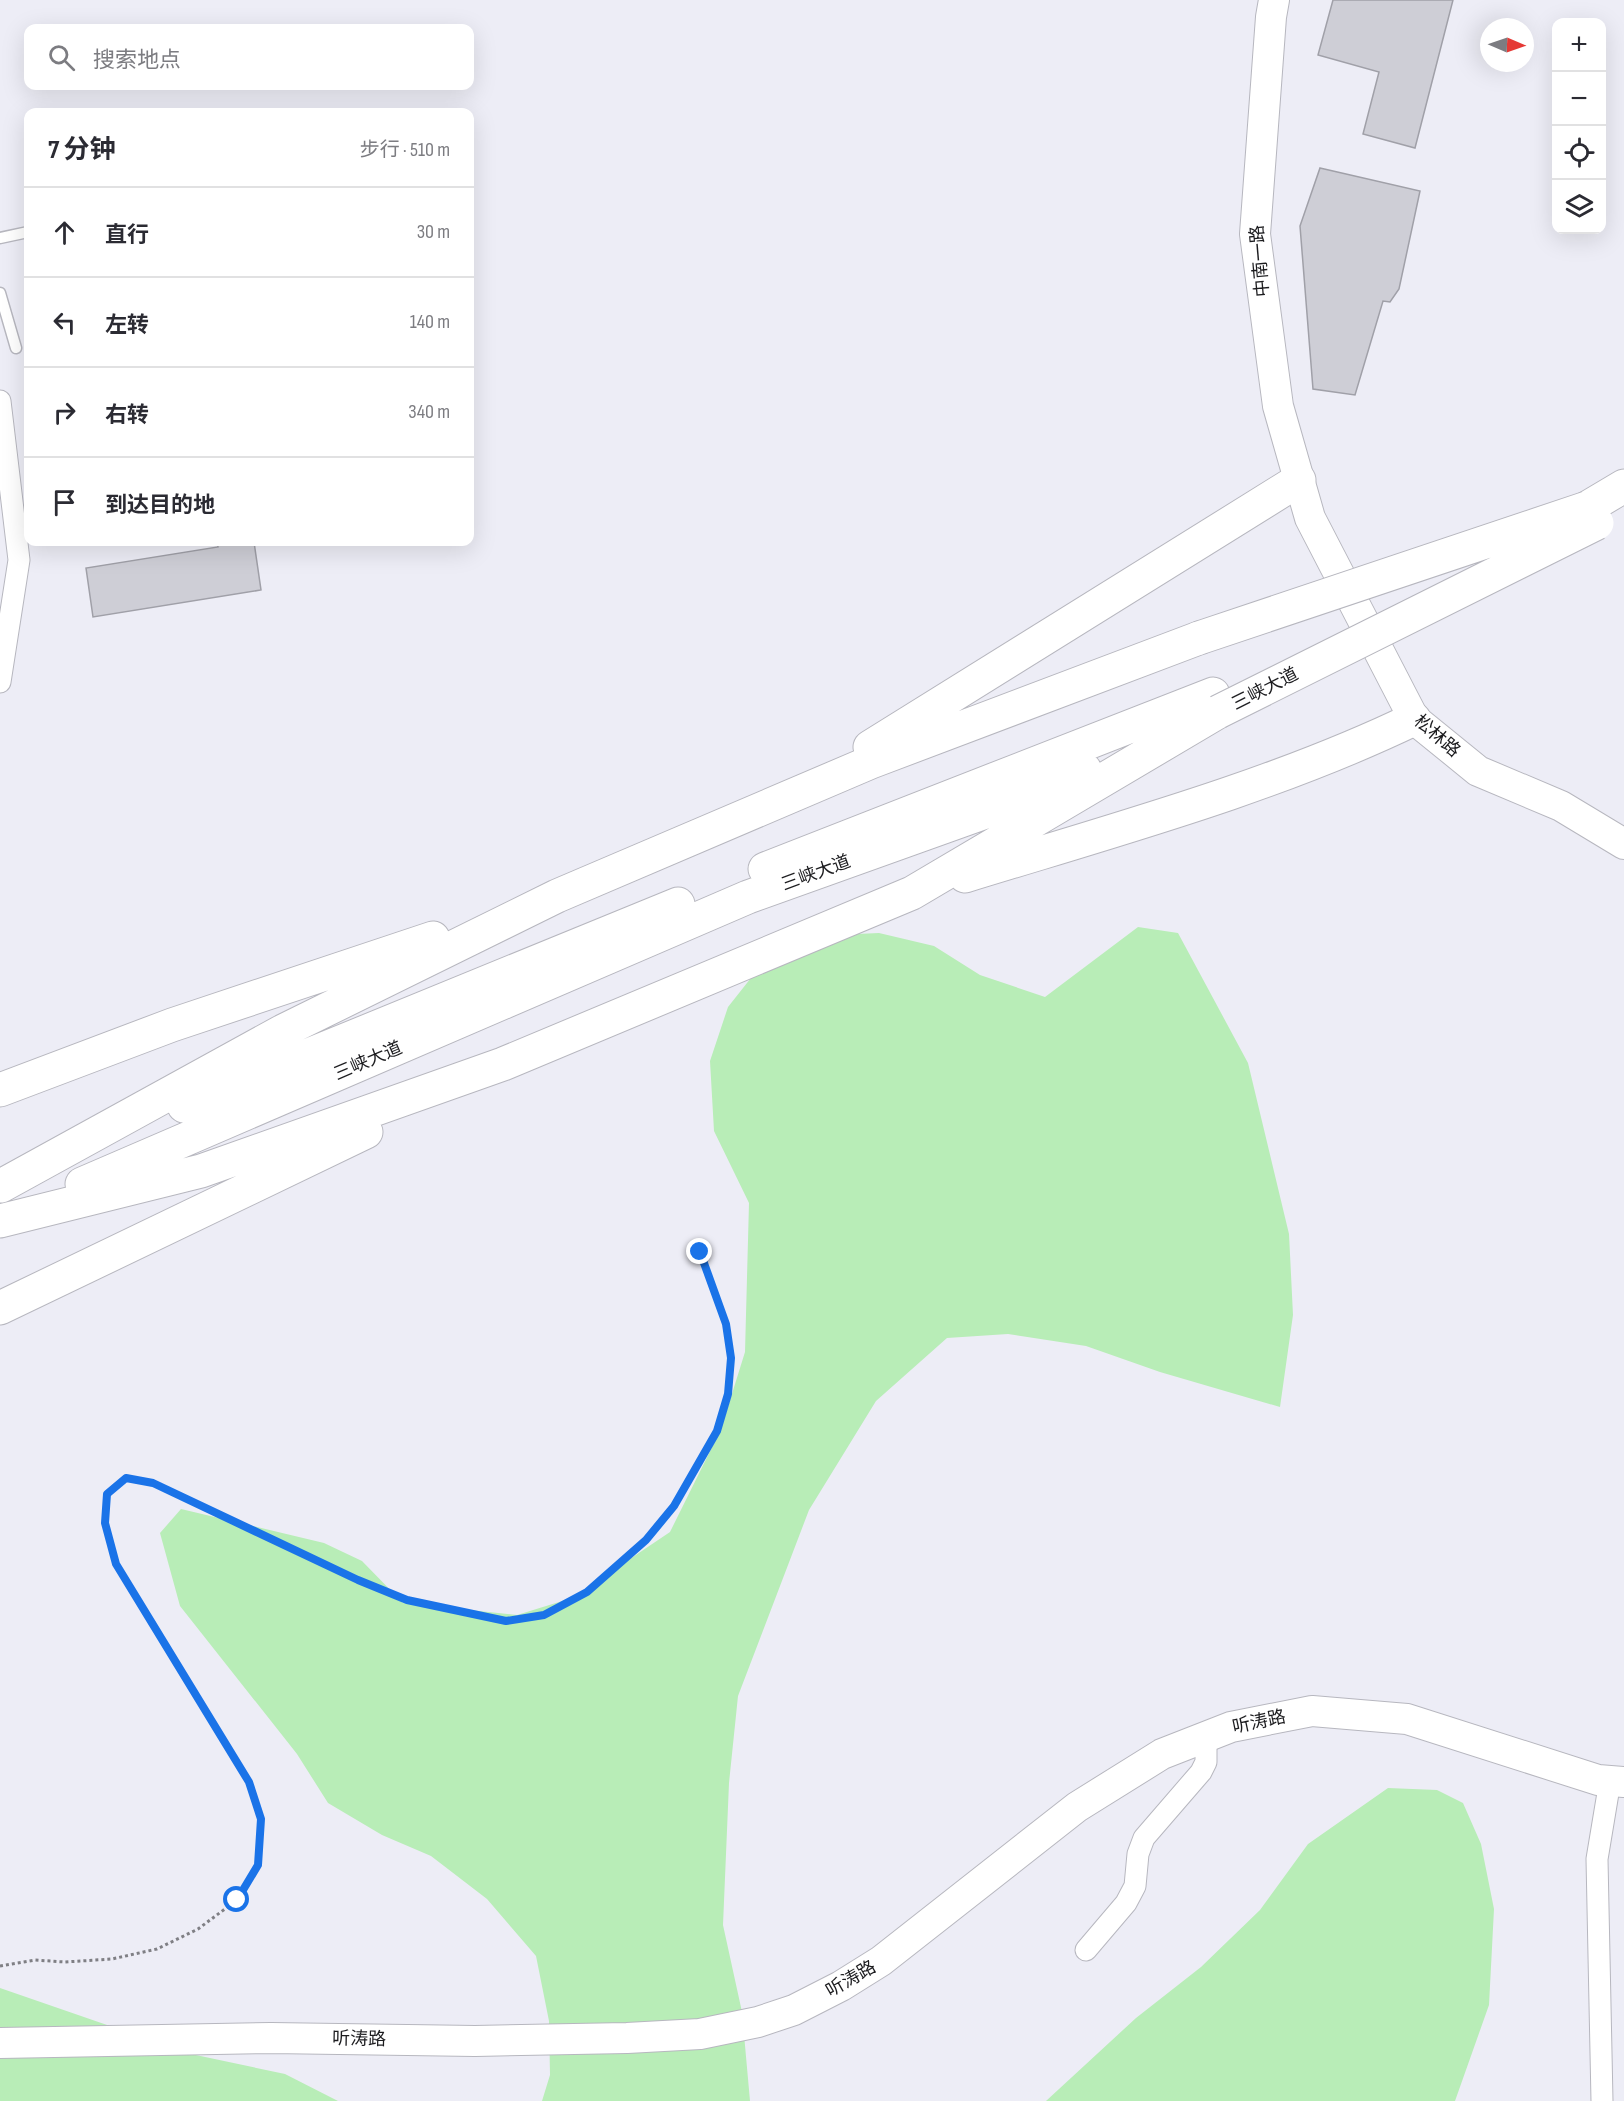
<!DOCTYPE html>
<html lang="zh">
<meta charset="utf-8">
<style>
body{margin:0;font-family:"Sofia Sans Condensed","Noto Sans SC",sans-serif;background:#f7f7f7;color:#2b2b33}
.controls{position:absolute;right:18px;top:18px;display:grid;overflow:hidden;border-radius:12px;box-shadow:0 6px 24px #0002}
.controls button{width:54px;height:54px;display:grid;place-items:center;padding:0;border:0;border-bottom:2px solid #e1e1e2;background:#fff;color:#2b2b33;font:30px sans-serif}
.compass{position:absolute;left:1480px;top:18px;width:54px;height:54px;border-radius:50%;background:#fff;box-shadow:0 6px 24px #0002;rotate:92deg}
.stop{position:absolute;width:18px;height:18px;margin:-14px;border:4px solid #1a73e8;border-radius:50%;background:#fff}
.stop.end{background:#1a73e8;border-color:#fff;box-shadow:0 2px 6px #0008}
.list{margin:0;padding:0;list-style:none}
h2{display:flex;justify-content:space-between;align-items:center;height:78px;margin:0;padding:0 24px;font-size:26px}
h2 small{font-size:20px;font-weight:400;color:#7c7c81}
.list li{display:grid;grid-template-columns:39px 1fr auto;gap:18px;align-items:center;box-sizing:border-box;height:90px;padding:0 24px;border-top:2px solid #e1e1e2}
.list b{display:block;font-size:22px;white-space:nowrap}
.list em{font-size:20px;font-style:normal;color:#7c7c81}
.icon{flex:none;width:33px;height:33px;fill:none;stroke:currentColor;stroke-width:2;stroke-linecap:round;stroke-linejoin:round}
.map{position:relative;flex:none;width:1624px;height:2101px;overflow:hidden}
.search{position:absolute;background:#fff;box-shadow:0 6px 24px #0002;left:24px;top:24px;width:450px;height:66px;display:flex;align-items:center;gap:15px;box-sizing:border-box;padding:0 21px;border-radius:12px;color:#7c7c81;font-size:22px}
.panel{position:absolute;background:#fff;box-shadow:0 6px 24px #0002;left:24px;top:108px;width:450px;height:438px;border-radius:12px}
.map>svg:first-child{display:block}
.green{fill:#b8edb7}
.building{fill:#ceced6;stroke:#a0a0a8;stroke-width:1.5}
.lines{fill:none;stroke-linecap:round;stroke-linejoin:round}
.lane-casing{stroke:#b7b7bf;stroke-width:13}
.street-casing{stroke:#b7b7bf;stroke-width:23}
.secondary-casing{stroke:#b7b7bf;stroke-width:32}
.highway-casing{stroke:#b7b7bf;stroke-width:35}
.path{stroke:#7f7f84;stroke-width:3;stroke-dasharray:3 3;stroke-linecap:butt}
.lane{stroke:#fff;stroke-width:10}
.street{stroke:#fff;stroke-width:21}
.secondary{stroke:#fff;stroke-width:30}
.highway{stroke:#fff;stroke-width:33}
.highway-bridge-casing{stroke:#b7b7bf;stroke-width:35;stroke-linecap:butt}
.highway-bridge{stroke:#fff;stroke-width:33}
.route{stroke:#1a73e8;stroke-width:8}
.labels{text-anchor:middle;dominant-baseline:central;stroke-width:4.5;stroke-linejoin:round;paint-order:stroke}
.street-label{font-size:18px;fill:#1c1c1f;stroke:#fff}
</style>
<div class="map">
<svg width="1624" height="2101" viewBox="0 0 1624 2101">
<rect width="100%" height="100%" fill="#ededf6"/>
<!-- green -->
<path class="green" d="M 1138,927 L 1178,933 L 1248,1063 L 1289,1234 L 1293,1315 L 1280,1407 L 1160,1372 L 1086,1346 L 1008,1334 L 947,1338 L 876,1401 L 809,1510 L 738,1696 L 729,1783 L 723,1925 L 742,2012 L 750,2101 L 542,2101 L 550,2075 L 549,2021 L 536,1956 L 487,1899 L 431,1856 L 382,1835 L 328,1803 L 297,1754 L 180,1606 L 160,1533 L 181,1509 L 324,1543 L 362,1561 L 403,1603 L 517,1615 L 572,1598 L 670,1532 L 721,1429 L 745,1352 L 749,1203 L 714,1131 L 710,1061 L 728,1007 L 762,964 L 813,936 L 879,933 L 934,946 L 980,975 L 1045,997 Z
M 1388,1788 L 1437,1790 L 1463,1803 L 1481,1844 L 1494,1909 L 1489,2005 L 1455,2101 L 1046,2101 L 1136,2018 L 1201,1967 L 1260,1910 L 1308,1844 Z
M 0,1988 L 191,2054 L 285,2074 L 338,2101 L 0,2101 Z"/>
<!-- building -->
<path class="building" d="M 1333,0 L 1453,0 L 1415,148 L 1363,134 L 1379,72 L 1318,55 Z
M 1320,168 L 1420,191 L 1399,289 L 1390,302 L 1383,301 L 1355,395 L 1313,389 L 1300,226 Z
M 217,542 L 254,542 L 261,590 L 93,617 L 86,568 L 218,547 Z"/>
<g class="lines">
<!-- lane casing -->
<g class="lane-casing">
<path id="lane" d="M 0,238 L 28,232
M 0,293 L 16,348"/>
</g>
<!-- street casing -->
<g class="street-casing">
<path id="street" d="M 0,401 L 19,560 L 0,682
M 1086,1950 L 1126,1903 L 1135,1886 L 1138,1854 L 1144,1838 L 1201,1772 L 1206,1762 L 1206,1737
M 1602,2101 L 1597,1859 L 1610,1781"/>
</g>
<!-- secondary casing -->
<g class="secondary-casing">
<path id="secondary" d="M 1274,0 L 1271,17 L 1255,234 L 1278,406 L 1310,518 L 1414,719 L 1478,771 L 1561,806 L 1624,844
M 0,2043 L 271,2038 L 475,2041 L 627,2038 L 700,2034 L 758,2022 L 794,2010 L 841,1986 L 881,1961 L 1077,1807 L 1162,1754 L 1231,1727 L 1312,1711 L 1407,1719 L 1598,1780 L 1624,1782"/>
</g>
<!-- highway casing -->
<g class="highway-casing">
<path id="highway" d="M 1587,508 L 1624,486
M 870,747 L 1299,480
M 765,869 L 1213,694
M 965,876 C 1114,830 1273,787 1414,719
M 0,1090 L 172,1025 L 433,938
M 184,1106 L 678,904
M 82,1184 L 748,897 L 1005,805 L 1085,770
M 1,1186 L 283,1031 L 557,896 L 871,762 L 1199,638
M 0,1221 L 201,1171 L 503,1064 L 912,893 L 1218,712
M 0,1308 L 366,1132"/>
</g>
<!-- path -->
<path class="path" d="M 0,1966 L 35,1960 L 65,1962 L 112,1959 L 157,1949 L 198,1929 L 237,1900 L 258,1865 L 261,1819 L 249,1782 L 116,1564 L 105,1523 L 107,1494 L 126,1478 L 153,1483 L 358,1580 L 407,1600 L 506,1621 L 544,1615 L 587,1592 L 646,1540 L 674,1506 L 717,1431 L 727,1394 L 731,1358 L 726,1324 L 700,1252"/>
<!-- lane -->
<use href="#lane" class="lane"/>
<!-- street -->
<use href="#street" class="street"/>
<!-- secondary -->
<use href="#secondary" class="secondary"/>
<!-- highway -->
<use href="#highway" class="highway"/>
<!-- highway-bridge casing -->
<g class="highway-bridge-casing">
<path id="highway-bridge" d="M 1199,638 L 1587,508
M 1218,712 L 1597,523"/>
</g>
<!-- highway-bridge -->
<use href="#highway-bridge" class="highway-bridge"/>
</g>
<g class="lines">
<!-- route -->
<path class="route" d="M 237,1900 L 258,1865 L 261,1819 L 249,1782 L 116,1564 L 105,1523 L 107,1494 L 126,1478 L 153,1483 L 358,1580 L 407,1600 L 506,1621 L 544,1615 L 587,1592 L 646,1540 L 674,1506 L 717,1431 L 728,1394 L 731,1358 L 726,1324 L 700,1252"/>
</g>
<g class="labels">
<!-- street labels -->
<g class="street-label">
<text transform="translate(1260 261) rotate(-95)">中南一路</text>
<text transform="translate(1265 689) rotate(-27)">三峡大道</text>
<text transform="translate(1437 736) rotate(41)">松林路</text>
<text transform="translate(816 873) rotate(-20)">三峡大道</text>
<text transform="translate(368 1061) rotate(-23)">三峡大道</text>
<text transform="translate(1259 1722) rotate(-12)">听涛路</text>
<text transform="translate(851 1979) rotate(-30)">听涛路</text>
<text transform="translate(359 2039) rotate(1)">听涛路</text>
</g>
</g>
</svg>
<div class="controls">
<button>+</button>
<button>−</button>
<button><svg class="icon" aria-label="locate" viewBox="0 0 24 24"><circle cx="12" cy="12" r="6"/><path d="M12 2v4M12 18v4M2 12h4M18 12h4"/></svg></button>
<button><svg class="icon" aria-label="layers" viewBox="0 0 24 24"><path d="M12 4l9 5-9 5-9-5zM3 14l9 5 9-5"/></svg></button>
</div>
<svg class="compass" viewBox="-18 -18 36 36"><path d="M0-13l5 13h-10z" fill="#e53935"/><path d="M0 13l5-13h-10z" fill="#7c7c81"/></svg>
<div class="stop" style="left:237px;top:1900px"></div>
<div class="stop end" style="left:700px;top:1252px"></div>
<div class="search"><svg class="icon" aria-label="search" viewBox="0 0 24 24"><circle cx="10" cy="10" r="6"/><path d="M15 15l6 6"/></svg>搜索地点</div>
<section class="panel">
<h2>7 分钟<small>步行 · 510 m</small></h2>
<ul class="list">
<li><svg class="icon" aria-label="ahead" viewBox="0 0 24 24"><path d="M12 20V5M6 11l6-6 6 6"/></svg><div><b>直行</b></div><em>30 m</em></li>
<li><svg class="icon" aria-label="left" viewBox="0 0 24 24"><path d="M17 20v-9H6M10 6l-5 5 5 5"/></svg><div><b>左转</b></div><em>140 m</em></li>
<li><svg class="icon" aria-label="right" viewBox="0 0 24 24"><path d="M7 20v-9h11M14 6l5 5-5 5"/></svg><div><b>右转</b></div><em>340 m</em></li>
<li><svg class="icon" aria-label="arrive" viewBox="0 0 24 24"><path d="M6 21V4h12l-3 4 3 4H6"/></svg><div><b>到达目的地</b></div></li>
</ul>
</section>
</div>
